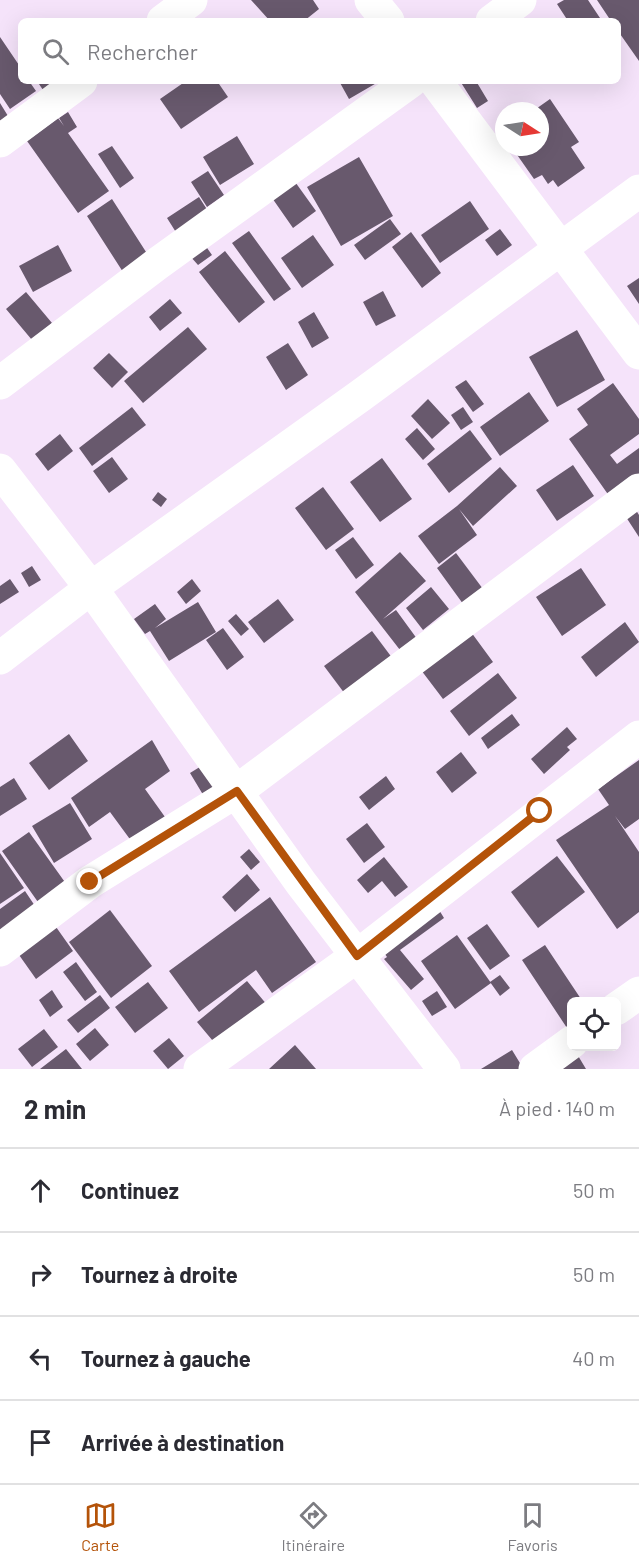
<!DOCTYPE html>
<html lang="fr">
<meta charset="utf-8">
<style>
body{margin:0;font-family:Barlow,sans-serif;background:#f7f7f7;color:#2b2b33}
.controls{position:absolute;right:18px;bottom:18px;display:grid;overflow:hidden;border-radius:9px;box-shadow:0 6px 24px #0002}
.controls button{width:54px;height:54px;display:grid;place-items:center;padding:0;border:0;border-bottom:2px solid #e1e1e2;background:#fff;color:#2b2b33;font:30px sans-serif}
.compass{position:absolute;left:495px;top:102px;width:54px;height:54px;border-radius:50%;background:#fff;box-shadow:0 6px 24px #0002;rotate:102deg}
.stop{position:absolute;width:18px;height:18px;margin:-14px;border:4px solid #b45309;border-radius:50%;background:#fff}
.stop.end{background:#b45309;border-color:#fff;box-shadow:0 2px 6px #0008}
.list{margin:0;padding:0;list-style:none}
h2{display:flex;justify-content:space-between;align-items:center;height:78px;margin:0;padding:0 24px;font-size:26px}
h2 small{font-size:20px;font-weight:400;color:#7c7c81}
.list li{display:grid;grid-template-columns:39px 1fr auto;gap:18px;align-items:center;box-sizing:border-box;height:84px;padding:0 24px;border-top:2px solid #e1e1e2}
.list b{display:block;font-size:22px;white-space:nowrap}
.list em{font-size:20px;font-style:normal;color:#7c7c81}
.icon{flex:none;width:33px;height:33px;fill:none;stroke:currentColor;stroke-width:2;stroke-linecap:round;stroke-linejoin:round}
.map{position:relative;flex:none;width:639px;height:1069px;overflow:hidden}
.search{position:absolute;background:#fff;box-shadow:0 6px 24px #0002;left:18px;right:18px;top:18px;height:66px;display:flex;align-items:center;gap:15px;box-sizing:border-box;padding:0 21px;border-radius:9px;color:#7c7c81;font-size:22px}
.sheet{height:414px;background:#fff}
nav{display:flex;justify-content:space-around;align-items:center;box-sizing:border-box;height:84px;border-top:2px solid #e1e1e2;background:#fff;font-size:16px;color:#7c7c81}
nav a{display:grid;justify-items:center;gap:3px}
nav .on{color:#b45309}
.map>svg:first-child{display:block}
.building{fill:#68596d}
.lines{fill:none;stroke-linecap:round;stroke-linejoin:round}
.minor{stroke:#fff;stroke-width:33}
.route{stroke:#b45309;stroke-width:8}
</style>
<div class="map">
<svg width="639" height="1069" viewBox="0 0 639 1069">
<rect width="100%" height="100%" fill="#f5e3fa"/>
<!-- building -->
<path class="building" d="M 251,0 L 313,0 L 319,9 L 304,21 L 270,21 Z
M 564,0 L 588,0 L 602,21 L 568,21 L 557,4 Z
M 597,0 L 639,0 L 639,61 L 618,31 L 618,21 L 611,21 Z
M 0,37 L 21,68 L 21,81 L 29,81 L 36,91 L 10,109 L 0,94 Z
M 37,81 L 58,81 L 47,96 Z
M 186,81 L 217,81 L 228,97 L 181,129 L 160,99 Z
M 339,81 L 380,81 L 349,99 Z
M 460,81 L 476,81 L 488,101 L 477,108 Z
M 550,99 L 579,142 L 571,147 L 585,168 L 558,187 L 553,180 L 548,184 L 542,175 L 534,179 L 513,149 L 508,152 L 505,147 L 540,147 L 540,111 L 533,111 Z
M 0,103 L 8,116 L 0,121 Z
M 68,112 L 77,127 L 68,133 L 109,191 L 78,213 L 27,141 L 58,118 L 64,126 L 59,118 Z
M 237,136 L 254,164 L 220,185 L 203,157 Z
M 112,146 L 134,178 L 120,188 L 98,154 Z
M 359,157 L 393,216 L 341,246 L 307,187 Z
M 208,171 L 224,195 L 207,207 L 191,182 Z
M 293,179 L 316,211 L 293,228 L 270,195 Z
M 199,197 L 217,225 L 184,245 L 167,218 Z
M 112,199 L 148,255 L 123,272 L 87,216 Z
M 470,201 L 489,229 L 440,263 L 421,235 Z
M 390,219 L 401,234 L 365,260 L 354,245 Z
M 500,229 L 512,245 L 497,256 L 485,240 Z
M 249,231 L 291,289 L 274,301 L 232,243 Z
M 411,232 L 441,273 L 422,288 L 392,247 Z
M 313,235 L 334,265 L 302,288 L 281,258 Z
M 58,245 L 72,271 L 33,292 L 19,266 Z
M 205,245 L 212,255 L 198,265 L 190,256 Z
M 225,251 L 265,302 L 239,323 L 199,272 Z
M 639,278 L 639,304 L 627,286 Z
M 383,291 L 396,316 L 376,326 L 363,302 Z
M 26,292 L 52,323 L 32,340 L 6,309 Z
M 170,299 L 182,313 L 160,331 L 149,317 Z
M 314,312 L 329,338 L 312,348 L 298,322 Z
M 188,327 L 207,349 L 143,403 L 124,381 Z
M 577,330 L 605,380 L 557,407 L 529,357 Z
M 288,343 L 308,375 L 286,390 L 266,357 Z
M 109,353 L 128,372 L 112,388 L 93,368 Z
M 466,380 L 484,404 L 473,412 L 455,387 Z
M 613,383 L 639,419 L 639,434 L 610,455 L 617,464 L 639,448 L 639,479 L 612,500 L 569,439 L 588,425 L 577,409 Z
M 529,392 L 549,421 L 500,456 L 480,427 Z
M 428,399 L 450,423 L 432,439 L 411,416 Z
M 132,407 L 146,425 L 92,466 L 79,448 Z
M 463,407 L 473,422 L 461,430 L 451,415 Z
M 417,428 L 435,449 L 423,460 L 405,439 Z
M 470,430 L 492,459 L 449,493 L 427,464 Z
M 60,434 L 73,451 L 48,471 L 35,454 Z
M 112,457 L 128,479 L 109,493 L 93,471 Z
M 382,458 L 412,499 L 380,522 L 350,482 Z
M 573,465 L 594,496 L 557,521 L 536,490 Z
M 500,467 L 517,486 L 473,526 L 459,509 L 477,535 L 439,564 L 418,536 L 457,506 Z
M 323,487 L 354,529 L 326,550 L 295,508 Z
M 158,492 L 167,499 L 161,507 L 152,500 Z
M 634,507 L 639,515 L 639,537 L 624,514 Z
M 353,537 L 374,565 L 356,579 L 335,550 Z
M 400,552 L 426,581 L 383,619 L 396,610 L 423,647 L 407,659 L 355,592 Z
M 456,553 L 486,593 L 466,608 L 437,568 Z
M 32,566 L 41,580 L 29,587 L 21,573 Z
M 581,568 L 606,605 L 562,636 L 536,597 Z
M 10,579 L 19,592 L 0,604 L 0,586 Z
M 192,579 L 201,591 L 186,604 L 177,592 Z
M 431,587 L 449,609 L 423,630 L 406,608 Z
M 278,599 L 294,620 L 264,643 L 248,622 Z
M 198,602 L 216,632 L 169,661 L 150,631 L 145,634 L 134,619 L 155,604 L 166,619 L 155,628 Z
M 236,614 L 249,629 L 241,636 L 228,621 Z
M 625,622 L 639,642 L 596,677 L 581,657 Z
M 223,628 L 244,657 L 227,670 L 206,640 Z
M 372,631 L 393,659 L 345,694 L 324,666 Z
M 471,632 L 493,662 L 443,699 L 421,670 Z
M 498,673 L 517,698 L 469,736 L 450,711 Z
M 512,714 L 520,725 L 488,749 L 481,738 Z
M 567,727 L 577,739 L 567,747 L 570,750 L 544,774 L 531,759 Z
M 69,734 L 88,761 L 49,790 L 29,763 Z
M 152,740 L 170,771 L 145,789 L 165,817 L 132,842 L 110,812 L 89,827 L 71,798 Z
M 461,752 L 477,773 L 452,793 L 436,772 Z
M 639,760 L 639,819 L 625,829 L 615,816 L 639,852 L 639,912 L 617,929 L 556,840 L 609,805 L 598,789 Z
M 203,765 L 218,790 L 205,798 L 190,773 Z
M 386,776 L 395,789 L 369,810 L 359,797 Z
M 14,778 L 27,799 L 0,816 L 0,787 Z
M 70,803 L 92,839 L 54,863 L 32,826 Z
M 367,823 L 385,847 L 364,863 L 346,839 Z
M 29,832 L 72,892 L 45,912 L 2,851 Z
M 249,849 L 260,862 L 251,870 L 240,857 Z
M 0,853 L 24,888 L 0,904 Z
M 557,856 L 585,892 L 538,928 L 511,892 Z
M 384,857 L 408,887 L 395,897 L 382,881 L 368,893 L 357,880 Z
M 247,874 L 260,890 L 235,912 L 222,897 Z
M 25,891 L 41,915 L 0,937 L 0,909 Z
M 270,897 L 316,962 L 272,993 L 256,970 L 199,1012 L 169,971 Z
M 436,905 L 444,918 L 400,950 L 424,979 L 411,990 L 384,959 L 387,957 L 380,947 Z
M 110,910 L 152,966 L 111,998 L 69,942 Z
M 49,917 L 73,951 L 36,979 L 12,945 Z
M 487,924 L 510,956 L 490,970 L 467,938 Z
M 457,935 L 491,983 L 455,1009 L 421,961 Z
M 545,945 L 583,1002 L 572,1002 L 572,1025 L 567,1028 L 522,960 Z
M 76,962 L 97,992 L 85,1001 L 63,972 Z
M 500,975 L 510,988 L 500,996 L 490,982 Z
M 247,981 L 268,1006 L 218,1047 L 197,1022 Z
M 148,982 L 168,1008 L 135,1033 L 115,1007 Z
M 52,990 L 63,1007 L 50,1017 L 39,1000 Z
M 437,991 L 447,1007 L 432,1016 L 422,1001 Z
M 100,995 L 110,1008 L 78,1033 L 67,1020 Z
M 95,1028 L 109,1045 L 90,1061 L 76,1044 Z
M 44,1029 L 58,1047 L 32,1067 L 18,1049 Z
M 169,1038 L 184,1056 L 168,1069 L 153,1051 Z
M 295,1045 L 316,1069 L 269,1069 Z
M 66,1049 L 82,1069 L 40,1069 Z
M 512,1050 L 523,1068 L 521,1069 L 481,1069 Z
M 577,1054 L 586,1069 L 554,1069 Z"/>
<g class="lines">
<!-- minor -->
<path class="minor" d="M 371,0 L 388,21
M 163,21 L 191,0
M 492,21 L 520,0
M 435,81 L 639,353
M 0,141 L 81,81
M 0,383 L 157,264 L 411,81
M 0,470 L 91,588 L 301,883 L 444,1069
M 0,658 L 91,588 L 360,396 L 639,191
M 0,950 L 90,882 L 237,791 L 639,490
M 616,1009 L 639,993
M 200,1069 L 357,956 L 639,737
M 535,1069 L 572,1042"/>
</g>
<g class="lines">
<!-- route -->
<path class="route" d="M 90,882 L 237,791 L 357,956 L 540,811"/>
</g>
</svg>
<div class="controls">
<button><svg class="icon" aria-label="locate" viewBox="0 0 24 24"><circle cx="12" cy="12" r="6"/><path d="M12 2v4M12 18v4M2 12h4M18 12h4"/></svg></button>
</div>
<svg class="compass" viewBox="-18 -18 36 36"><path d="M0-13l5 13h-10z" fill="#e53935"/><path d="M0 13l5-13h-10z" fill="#7c7c81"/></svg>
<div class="stop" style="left:540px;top:811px"></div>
<div class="stop end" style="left:90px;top:882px"></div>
<div class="search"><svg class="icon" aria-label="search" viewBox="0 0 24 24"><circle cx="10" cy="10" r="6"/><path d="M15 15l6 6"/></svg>Rechercher</div>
</div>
<section class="sheet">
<h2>2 min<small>À pied · 140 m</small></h2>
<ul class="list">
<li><svg class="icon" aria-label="ahead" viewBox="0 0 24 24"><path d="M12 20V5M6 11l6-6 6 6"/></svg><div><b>Continuez</b></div><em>50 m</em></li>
<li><svg class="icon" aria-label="right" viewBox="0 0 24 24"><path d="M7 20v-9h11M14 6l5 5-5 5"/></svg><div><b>Tournez à droite</b></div><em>50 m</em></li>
<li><svg class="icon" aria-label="left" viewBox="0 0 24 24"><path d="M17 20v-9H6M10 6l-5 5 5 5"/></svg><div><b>Tournez à gauche</b></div><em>40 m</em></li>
<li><svg class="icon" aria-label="arrive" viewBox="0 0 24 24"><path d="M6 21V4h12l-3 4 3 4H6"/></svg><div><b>Arrivée à destination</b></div></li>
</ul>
</section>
<nav>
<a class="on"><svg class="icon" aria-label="map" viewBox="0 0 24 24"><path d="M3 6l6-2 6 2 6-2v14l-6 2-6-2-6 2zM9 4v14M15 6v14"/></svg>Carte</a>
<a><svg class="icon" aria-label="directions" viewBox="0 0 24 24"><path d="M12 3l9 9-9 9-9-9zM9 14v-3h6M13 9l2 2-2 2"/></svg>Itinéraire</a>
<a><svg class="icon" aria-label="saved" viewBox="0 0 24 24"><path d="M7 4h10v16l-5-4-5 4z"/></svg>Favoris</a>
</nav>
